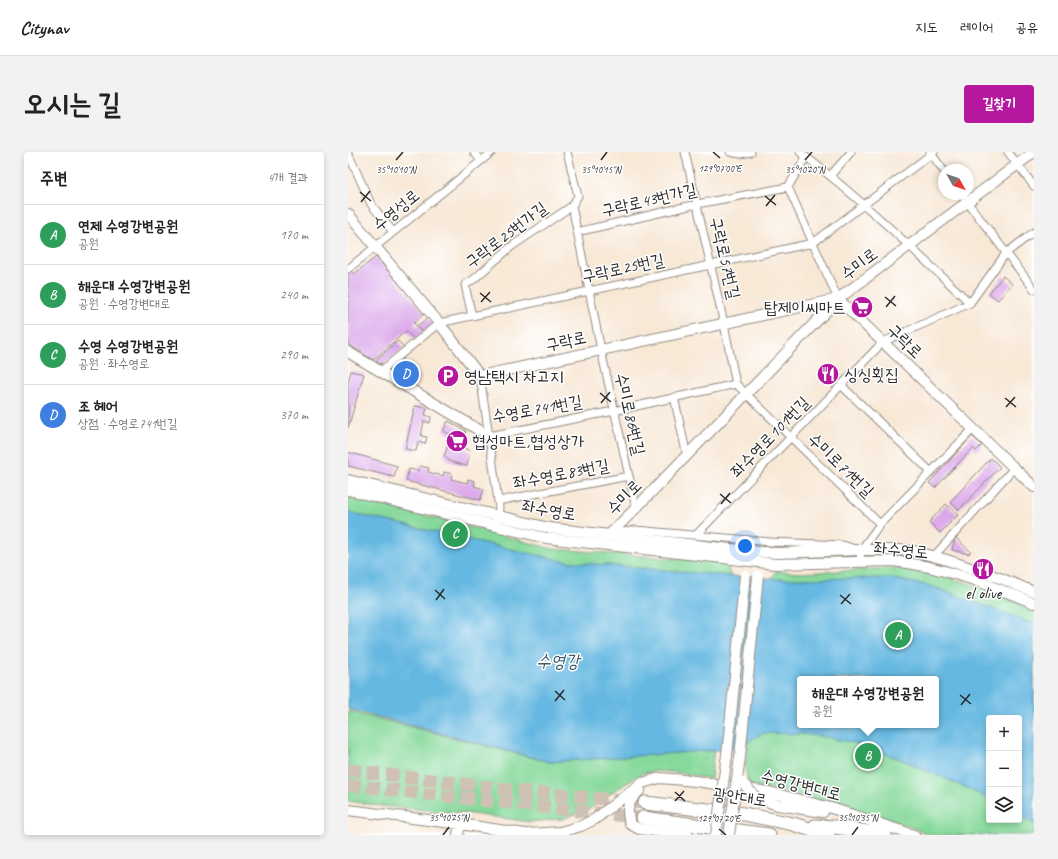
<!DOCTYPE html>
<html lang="ko">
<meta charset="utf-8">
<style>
body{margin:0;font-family:Caveat,"Poor Story",sans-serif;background:#f2f2f2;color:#222}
.controls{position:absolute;right:12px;bottom:12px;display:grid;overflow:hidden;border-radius:4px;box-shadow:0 2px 6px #0003}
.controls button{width:36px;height:36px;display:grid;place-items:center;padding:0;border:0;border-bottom:1px solid #e0e0e0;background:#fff;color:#222;font:20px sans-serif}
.compass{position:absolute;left:590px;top:12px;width:36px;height:36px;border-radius:50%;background:#fff;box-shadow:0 2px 6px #0003;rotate:130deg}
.you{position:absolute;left:397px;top:394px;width:14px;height:14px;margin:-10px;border:3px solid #fff;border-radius:50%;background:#1a73e8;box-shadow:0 0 0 6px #1a73e833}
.badge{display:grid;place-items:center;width:26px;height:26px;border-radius:50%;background:#b5179e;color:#fff;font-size:13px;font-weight:700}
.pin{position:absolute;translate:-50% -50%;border:2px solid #fff;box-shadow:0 1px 4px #0006}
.popup{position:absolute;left:449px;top:524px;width:142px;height:52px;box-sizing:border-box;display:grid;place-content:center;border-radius:4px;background:#fff;filter:drop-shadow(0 1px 3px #0005);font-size:13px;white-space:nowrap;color:#767676}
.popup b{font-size:15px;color:#222}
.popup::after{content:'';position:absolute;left:50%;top:100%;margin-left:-8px;border:8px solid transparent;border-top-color:#fff}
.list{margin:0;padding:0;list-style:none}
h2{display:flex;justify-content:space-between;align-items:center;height:52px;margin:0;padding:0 16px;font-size:17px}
h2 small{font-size:13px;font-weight:400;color:#767676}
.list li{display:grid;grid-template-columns:26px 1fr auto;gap:12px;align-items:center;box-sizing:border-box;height:60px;padding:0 16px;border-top:1px solid #e0e0e0}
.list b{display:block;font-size:15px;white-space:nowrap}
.list p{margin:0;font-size:13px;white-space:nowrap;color:#767676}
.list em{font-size:13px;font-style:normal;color:#767676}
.icon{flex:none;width:22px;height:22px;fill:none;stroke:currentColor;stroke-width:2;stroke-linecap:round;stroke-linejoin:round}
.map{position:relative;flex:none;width:686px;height:683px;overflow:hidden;border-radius:4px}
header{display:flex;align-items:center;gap:24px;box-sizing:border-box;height:56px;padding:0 20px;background:#fff;border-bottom:1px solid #e0e0e0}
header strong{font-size:19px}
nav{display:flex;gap:22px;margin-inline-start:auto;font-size:14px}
.intro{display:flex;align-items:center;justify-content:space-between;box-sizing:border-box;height:96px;padding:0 24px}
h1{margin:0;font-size:28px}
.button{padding:10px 18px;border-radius:4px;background:#b5179e;color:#fff;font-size:14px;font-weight:700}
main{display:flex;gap:24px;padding:0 24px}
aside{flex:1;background:#fff;border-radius:4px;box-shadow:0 2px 6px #0003}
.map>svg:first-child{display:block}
.green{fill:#87d99b;stroke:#598263;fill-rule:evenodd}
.water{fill:#65b8e1;stroke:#487286;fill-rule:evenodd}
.building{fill:#dba8eb}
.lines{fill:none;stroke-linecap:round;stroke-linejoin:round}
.highway-tunnel{stroke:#cfc2b4;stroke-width:13;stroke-dasharray:13 6;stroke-linecap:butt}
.street-casing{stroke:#928a80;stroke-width:9}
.secondary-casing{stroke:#928a80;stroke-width:12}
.highway-casing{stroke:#928a80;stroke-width:15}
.street{stroke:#fff;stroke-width:7}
.secondary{stroke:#fff;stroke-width:10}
.highway{stroke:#fff;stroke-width:13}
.secondary-bridge-casing{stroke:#928a80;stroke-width:12;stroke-linecap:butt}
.secondary-bridge{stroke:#fff;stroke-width:10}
.ticks{fill:none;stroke:#2b2b2b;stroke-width:1.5}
.labels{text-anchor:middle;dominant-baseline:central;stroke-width:3;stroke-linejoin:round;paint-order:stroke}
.street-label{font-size:17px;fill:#2b2b2b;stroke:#fff}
.poi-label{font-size:17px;fill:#2b2b2b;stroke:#fff;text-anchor:start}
.water-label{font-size:18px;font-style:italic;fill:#3f5c6b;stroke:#fff}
.ticks-label{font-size:10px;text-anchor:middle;fill:#2b2b2b;stroke:#fff;stroke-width:3;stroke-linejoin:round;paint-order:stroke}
</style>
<header>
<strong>Citynav</strong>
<nav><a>지도</a><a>레이어</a><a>공유</a></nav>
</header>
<div class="intro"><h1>오시는 길</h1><a class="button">길찾기</a></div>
<main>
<aside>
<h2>주변<small>4개 결과</small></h2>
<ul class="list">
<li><span class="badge" style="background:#2e9e5b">A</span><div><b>연제 수영강변공원</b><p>공원</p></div><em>170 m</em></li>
<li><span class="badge" style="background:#2e9e5b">B</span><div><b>해운대 수영강변공원</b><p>공원 · 수영강변대로</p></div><em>240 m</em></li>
<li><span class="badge" style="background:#2e9e5b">C</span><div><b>수영 수영강변공원</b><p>공원 · 좌수영로</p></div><em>290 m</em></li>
<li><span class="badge" style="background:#3f7fe0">D</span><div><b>조 헤어</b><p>상점 · 수영로741번길</p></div><em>370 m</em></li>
</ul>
</aside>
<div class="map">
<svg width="686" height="683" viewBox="0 0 686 683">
<rect width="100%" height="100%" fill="#fff"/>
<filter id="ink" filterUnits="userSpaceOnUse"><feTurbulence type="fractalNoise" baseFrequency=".025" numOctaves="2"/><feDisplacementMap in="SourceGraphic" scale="8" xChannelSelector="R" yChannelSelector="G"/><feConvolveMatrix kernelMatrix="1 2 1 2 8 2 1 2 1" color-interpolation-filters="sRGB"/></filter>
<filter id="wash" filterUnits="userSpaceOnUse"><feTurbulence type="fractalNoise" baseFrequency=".012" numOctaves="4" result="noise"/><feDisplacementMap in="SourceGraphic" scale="16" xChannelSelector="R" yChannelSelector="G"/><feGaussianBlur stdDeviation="0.9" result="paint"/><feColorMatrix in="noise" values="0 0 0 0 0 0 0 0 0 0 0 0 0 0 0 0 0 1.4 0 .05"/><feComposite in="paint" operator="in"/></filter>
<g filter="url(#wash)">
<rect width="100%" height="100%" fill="#f8e8d6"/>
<!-- green -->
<path class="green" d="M 0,345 L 88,366 L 205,397 L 260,401 L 379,411 L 385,435 L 205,414 L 0,366 Z
M 565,415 L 637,436 L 686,457 L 686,683 L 584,683 L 540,667 L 448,642 L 405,635 L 400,628 L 397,616 L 418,439 L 428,419 L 452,421 ZM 452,527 L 588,527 L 588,573 L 452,573 ZM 641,566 L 671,566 L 671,668 L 641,668 Z
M 0,559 L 202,610 L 366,594 L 363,627 L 333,621 L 309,619 L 295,621 L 258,644 L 243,656 L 214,667 L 182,670 L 125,662 L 33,654 L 0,649 Z"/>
<!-- water -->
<path class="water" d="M 0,360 L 215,409 L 382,424 L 430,427 L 541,426 L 583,434 L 686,472 L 686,672 L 671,663 L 671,566 L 641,566 L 641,647 L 621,637 L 552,607 L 507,591 L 478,585 L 452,582 L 415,581 L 387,597 L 202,610 L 0,557 ZM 452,527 L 588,527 L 588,573 L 452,573 Z"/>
<g id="blocks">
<!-- building -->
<path class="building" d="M 28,105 L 77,161 L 66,171 L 74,181 L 66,187 L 58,179 L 25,208 L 0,192 L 0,120 L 2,118 L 6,122 Z
M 655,124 L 664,132 L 650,148 L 641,141 Z
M 80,166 L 86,172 L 75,181 L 69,174 Z
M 50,189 L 56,195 L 35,213 L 33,211 L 31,212 L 28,208 Z
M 48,211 L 72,224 L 68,232 L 44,219 Z
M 3,219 L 16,222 L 0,276 L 0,230 Z
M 67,254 L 79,256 L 77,263 L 83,265 L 82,271 L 76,269 L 73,284 L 79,285 L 77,292 L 70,290 L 68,299 L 57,297 Z
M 100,269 L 118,279 L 114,295 L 122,299 L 119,314 L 103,310 L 96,304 L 104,283 L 95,279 Z
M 624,284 L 634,293 L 628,299 L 625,296 L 587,336 L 581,331 Z
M 0,300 L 49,314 L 46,325 L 0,314 Z
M 643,306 L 652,315 L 611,358 L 602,350 Z
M 72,314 L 81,316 L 80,320 L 95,324 L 96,320 L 104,322 L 103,327 L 119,331 L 120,327 L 127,329 L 126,334 L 136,337 L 132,348 L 58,329 L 61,317 L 70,319 Z
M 598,352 L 610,363 L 592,381 L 581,370 Z
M 607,385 L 622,399 L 622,401 L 621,402 L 604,398 Z"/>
</g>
</g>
<g filter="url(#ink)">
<use href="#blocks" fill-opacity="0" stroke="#928a80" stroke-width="1"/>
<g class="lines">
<!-- highway-tunnel -->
<path class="highway-tunnel" d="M 0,618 L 172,639 L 297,651
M 0,633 L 295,666"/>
<!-- street casing -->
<g class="street-casing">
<path id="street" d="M 126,0 L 133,9
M 337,0 L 376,172 L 388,232
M 382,0 L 393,2 L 403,0
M 452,0 C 512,46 567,99 622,151
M 582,0 L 596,19
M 660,0 L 686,34
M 0,1 L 23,52 L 45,80
M 482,24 L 503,0
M 440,35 L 490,147
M 613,42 L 686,137
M 224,54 L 253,198 L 288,356
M 229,80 L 349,52 L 440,35 L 458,5
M 0,117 L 144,0
M 124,164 L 117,133 L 126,127 L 164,94 L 224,54 L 230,44 L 219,0
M 33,219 L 91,171 L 465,91 L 586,0
M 132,224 L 141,284 L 151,356 L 148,374
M 493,233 L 583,320
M 326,245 L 339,304
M 141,284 L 266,259 L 388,232 L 532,372
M 150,349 L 281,324
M 269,381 L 287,378 L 423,390 L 495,393 L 507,397
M 348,383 L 535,190 L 622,151 L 658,101 L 686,80
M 586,404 L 666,316
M 512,410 L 513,398 L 532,372 L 625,277"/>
</g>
<!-- secondary casing -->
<g class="secondary-casing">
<path id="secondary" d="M 0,62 L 91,171 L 132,224 L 490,147
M 490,147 L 686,335
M 0,200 L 141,284
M 0,328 L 201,376 L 400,399 L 429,401 L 513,398 L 552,398 L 566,399 L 599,408 L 652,426 L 686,440
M 0,338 L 198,386 L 428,412 L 545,409 C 594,414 641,433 686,451
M 258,386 L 288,356 L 490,147 L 686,0
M 292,638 C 279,651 278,655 282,672 L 291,677 L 340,683
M 411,649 L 418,649 L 430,653 L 475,660
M 0,658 L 112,672 L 184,683
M 179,682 L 212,680 L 233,674 L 247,667 L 294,631 L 312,626 L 348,629 L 421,640 L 483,656 L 566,683
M 110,683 L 112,672"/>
</g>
<!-- highway casing -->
<g class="highway-casing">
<path id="highway" d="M 297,651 L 396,662 L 445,672 L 480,683
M 295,666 L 421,683
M 467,674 L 488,675 L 537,683"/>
</g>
<!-- street -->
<use href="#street" class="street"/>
<!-- secondary -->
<use href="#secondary" class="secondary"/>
<!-- highway -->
<use href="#highway" class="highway"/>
<!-- secondary-bridge casing -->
<g class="secondary-bridge-casing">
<path id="secondary-bridge" d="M 395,631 L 411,649
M 368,683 L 379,603 L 397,423
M 381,683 L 392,605 L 410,424"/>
</g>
<!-- secondary-bridge -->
<use href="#secondary-bridge" class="secondary-bridge"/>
</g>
</g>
<!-- ticks -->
<path class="ticks" d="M 365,0 L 372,6M 48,8 L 55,0M 253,8 L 259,0M 457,8 L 464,0M 12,40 L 23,49M 417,44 L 428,53M 13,50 L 22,39M 418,54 L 427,43M 132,141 L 143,150M 537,145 L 548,154M 133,150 L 142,140M 538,155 L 547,144M 252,241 L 263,250M 657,246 L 668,255M 253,251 L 262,240M 658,255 L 667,245M 372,342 L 383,351M 373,352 L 382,341M 87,438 L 97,447M 492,443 L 503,452M 88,448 L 96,437M 493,452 L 502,442M 207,539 L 217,548M 612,543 L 623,552M 207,549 L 216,538M 613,553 L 622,542M 327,640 L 337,649M 327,649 L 336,639M 371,677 L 378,683M 95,683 L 101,675M 504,683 L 510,675"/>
<!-- icons -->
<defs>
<g id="supermarket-disc" transform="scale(1.15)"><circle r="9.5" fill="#b5179e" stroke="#fff"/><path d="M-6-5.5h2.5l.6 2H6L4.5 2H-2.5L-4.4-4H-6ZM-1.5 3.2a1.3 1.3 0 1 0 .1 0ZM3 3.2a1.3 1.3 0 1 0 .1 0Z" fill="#fff"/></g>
<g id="restaurant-disc" transform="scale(1.15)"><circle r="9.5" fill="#b5179e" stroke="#fff"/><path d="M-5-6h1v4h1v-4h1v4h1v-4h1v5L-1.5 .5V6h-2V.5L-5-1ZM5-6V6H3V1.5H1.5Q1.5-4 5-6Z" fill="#fff"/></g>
<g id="parking-disc" transform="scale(1.15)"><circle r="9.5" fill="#b5179e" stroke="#fff"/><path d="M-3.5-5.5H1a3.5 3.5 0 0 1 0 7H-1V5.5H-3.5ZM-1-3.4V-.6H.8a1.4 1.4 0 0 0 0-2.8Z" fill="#fff"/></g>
</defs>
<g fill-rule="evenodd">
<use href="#supermarket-disc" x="514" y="155"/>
<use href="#restaurant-disc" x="480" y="222"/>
<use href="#parking-disc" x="100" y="224"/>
<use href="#supermarket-disc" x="109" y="289"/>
<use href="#restaurant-disc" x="635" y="417"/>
</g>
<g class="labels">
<!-- street labels -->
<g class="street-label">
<text transform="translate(301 48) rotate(-13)">구락로43번가길</text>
<text transform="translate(48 58) rotate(-39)">수영성로</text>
<text transform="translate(158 83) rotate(-37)">구락로25번가길</text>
<text transform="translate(377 106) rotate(77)">구락로57번길</text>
<text transform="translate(511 112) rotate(-37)">수미로</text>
<text transform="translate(275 116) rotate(-12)">구락로25번길</text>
<text transform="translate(218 189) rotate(-12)">구락로</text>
<text transform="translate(557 189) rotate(44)">구락로</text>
<text transform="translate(189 257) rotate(-10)">수영로741번길</text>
<text transform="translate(282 262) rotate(77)">수미로86번길</text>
<text transform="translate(422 285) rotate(-46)">좌수영로101번길</text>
<text transform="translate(493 313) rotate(44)">수미로71번길</text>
<text transform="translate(213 322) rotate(-11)">좌수영로83번길</text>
<text transform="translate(276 345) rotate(-45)">수미로</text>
<text transform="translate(201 358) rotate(10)">좌수영로</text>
<text transform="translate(553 398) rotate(5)">좌수영로</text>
<text transform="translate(453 633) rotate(14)">수영강변대로</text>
<text transform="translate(392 645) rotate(8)">광안대로</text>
</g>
<!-- poi labels -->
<g class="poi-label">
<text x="498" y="155" text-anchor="end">탑제이씨마트</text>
<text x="496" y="222">싱싱횟집</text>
<text x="116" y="224">영남택시 차고지</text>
<text x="124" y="289">협성마트,협성상가</text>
<text x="635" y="441" text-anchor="middle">el olive</text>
</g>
<!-- water labels -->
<g class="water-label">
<text x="210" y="509">수영강</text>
</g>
</g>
<g class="ticks-label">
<text x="372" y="20">129°07'00"E</text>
<text x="48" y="21">35°10'10"N</text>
<text x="253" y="21">35°10'15"N</text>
<text x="457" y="21">35°10'20"N</text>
<text x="101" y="669">35°10'25"N</text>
<text x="510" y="669">35°10'35"N</text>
<text x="371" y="670">129°07'20"E</text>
</g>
</svg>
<div class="controls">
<button>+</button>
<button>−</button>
<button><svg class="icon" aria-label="layers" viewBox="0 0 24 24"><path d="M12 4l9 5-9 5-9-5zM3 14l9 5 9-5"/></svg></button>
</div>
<svg class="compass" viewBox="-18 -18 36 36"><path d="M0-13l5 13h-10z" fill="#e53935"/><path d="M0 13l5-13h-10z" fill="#767676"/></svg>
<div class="you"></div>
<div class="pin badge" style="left:550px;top:483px;background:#2e9e5b">A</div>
<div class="pin badge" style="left:520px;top:604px;background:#2e9e5b">B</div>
<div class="popup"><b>해운대 수영강변공원</b>공원</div>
<div class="pin badge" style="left:107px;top:382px;background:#2e9e5b">C</div>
<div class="pin badge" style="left:58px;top:222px;background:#3f7fe0">D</div>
</div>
</main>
